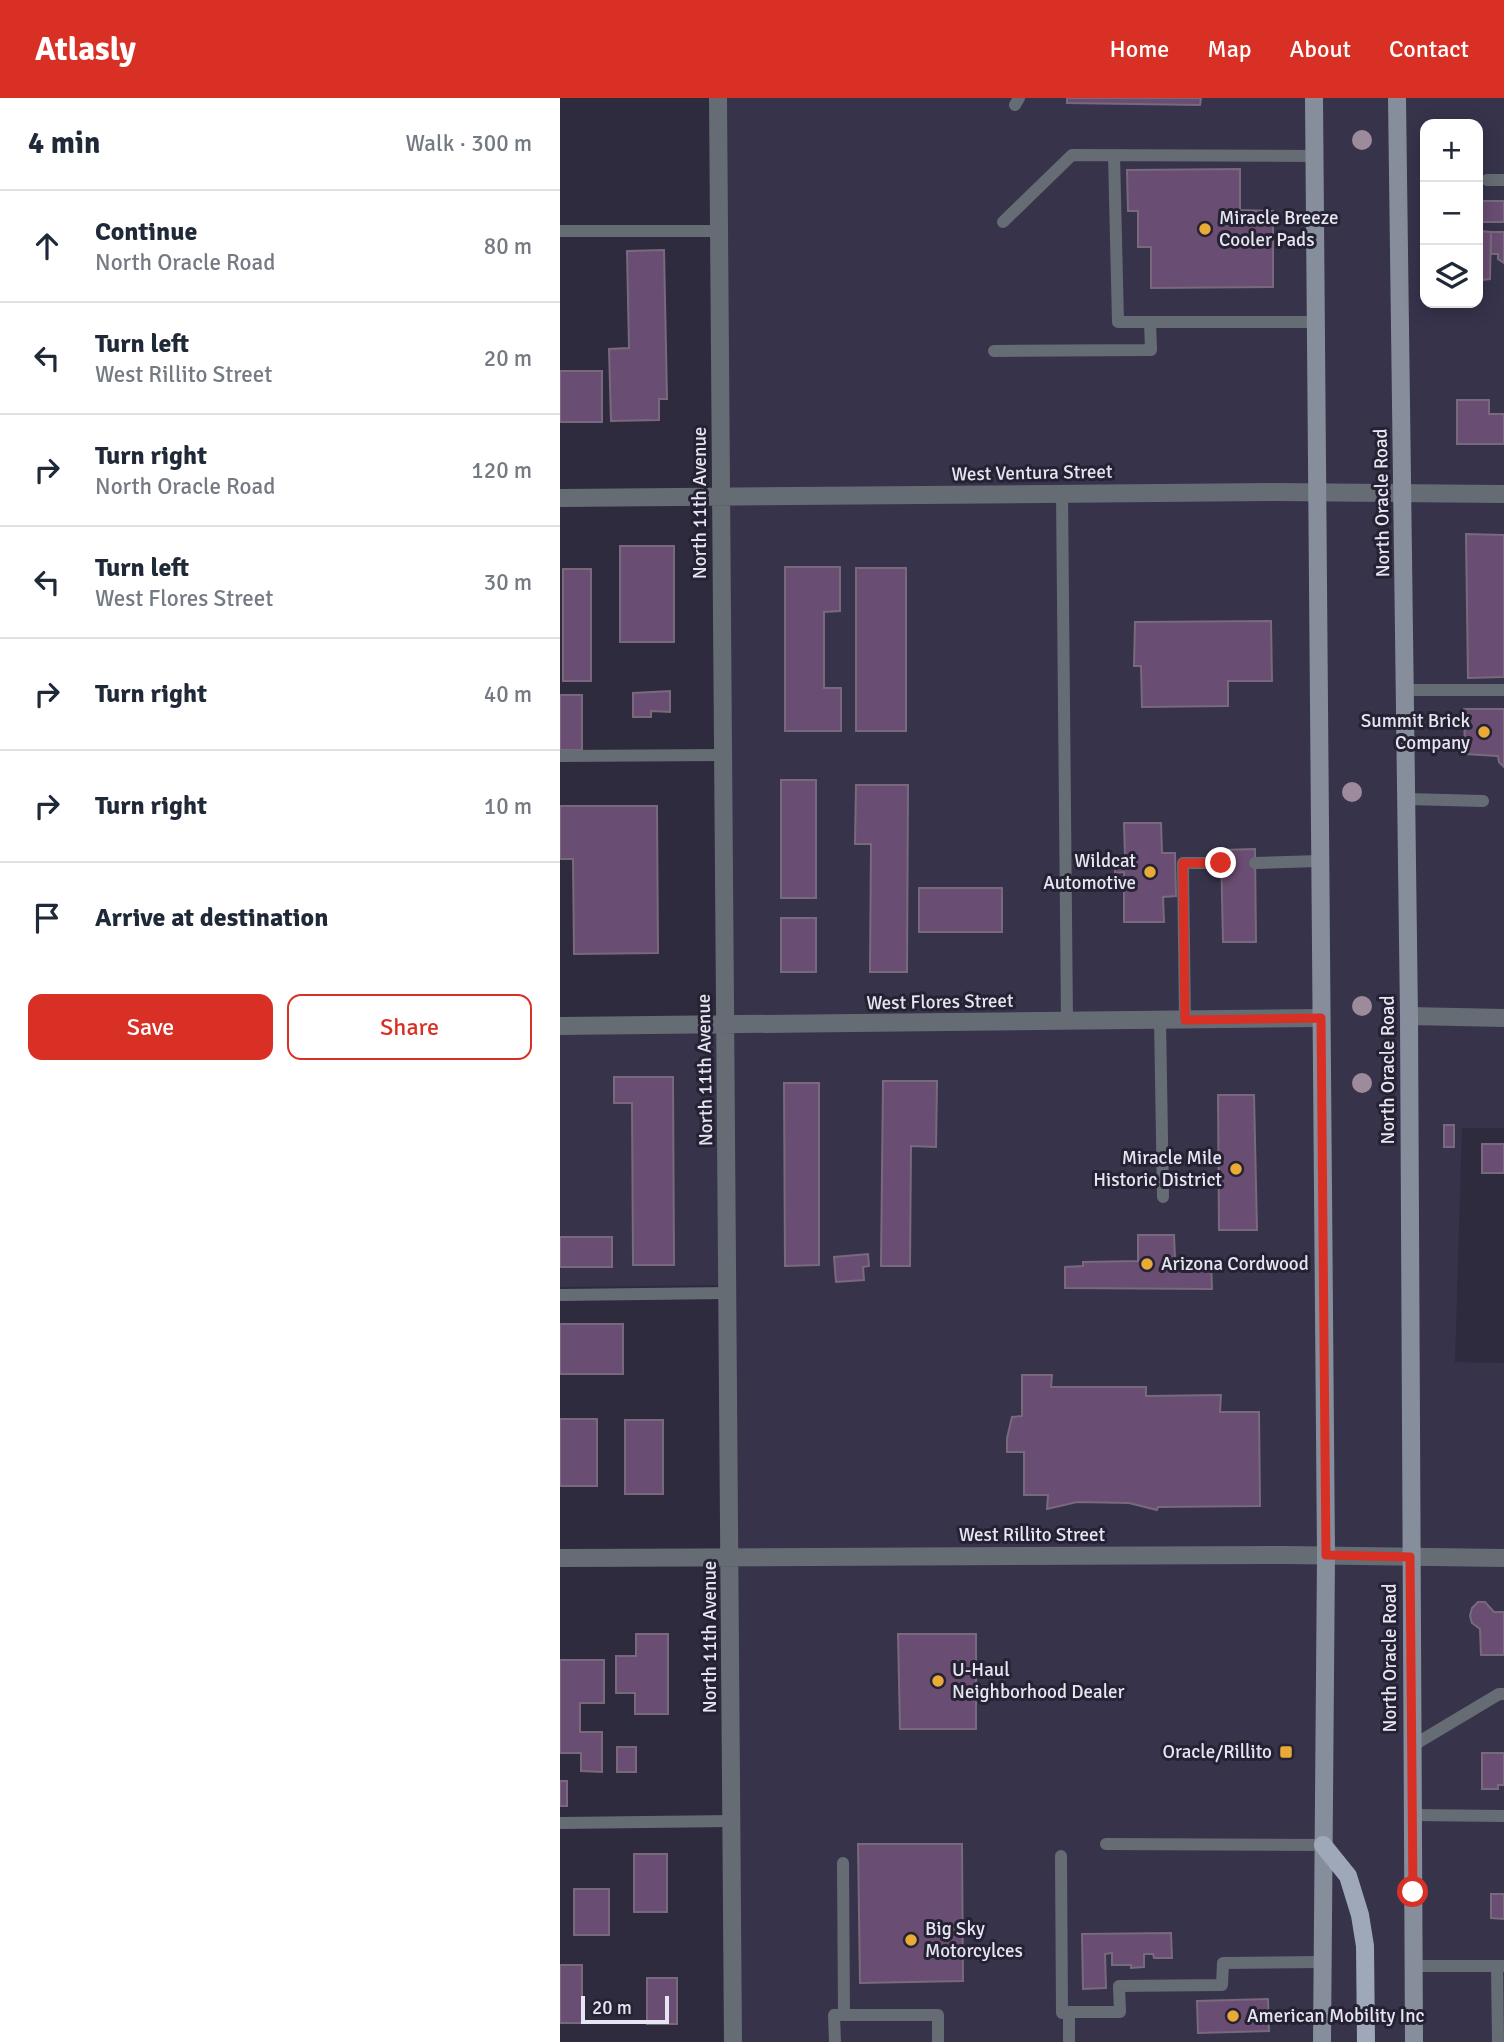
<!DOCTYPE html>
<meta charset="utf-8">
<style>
body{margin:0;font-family:Signika,sans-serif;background:#f2f2f3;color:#1f2937}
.controls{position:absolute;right:21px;top:21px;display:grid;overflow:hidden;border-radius:14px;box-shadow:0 4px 18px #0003}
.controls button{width:63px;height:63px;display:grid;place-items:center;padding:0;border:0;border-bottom:2px solid #e0e1e3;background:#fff;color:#1f2937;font:35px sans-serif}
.scale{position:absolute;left:21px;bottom:18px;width:88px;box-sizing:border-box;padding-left:7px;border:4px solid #e6e5f1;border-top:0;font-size:19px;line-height:24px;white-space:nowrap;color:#e6e5f1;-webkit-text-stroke:5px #242233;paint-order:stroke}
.stop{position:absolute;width:21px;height:21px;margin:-16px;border:5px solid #d93025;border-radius:50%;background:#fff}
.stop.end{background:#d93025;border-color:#fff;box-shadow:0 2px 7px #0008}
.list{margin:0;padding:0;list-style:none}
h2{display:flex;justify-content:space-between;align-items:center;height:91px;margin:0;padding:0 28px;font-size:30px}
h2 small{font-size:23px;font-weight:400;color:#747a83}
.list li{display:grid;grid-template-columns:46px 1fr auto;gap:21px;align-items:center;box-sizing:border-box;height:112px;padding:0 28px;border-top:2px solid #e0e1e3}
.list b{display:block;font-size:26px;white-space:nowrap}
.list p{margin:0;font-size:23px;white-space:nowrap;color:#747a83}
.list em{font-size:23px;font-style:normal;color:#747a83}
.actions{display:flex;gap:14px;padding:21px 28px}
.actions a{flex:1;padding:16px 0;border:2px solid #d93025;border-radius:14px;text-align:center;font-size:24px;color:#d93025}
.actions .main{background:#d93025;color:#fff}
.icon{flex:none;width:38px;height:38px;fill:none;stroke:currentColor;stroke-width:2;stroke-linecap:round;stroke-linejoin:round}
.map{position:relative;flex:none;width:944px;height:1944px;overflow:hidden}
header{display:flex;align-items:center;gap:42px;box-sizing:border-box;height:98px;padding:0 35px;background:#d93025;color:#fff}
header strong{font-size:33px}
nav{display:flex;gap:38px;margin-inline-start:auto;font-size:24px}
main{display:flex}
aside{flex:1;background:#fff}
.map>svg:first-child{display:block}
.built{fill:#36334b;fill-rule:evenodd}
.building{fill:#6a4d72;stroke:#786a7c;stroke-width:2}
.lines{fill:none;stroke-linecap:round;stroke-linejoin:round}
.service{stroke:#666c74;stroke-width:12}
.minor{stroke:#666c74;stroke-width:18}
.secondary{stroke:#868e9b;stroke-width:18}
.primary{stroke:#9ea8b9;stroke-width:18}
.tree{fill:#9d8a9a}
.route{stroke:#d93025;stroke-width:9}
.poi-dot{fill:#eaaa38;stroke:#242233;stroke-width:2.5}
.labels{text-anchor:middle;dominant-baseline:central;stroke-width:6;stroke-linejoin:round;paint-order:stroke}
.poi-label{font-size:19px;fill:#e6e5f1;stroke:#242233;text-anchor:start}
.street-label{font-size:19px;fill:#e6e5f1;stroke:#242233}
</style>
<header>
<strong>Atlasly</strong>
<nav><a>Home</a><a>Map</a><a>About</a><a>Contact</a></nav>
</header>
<main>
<aside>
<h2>4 min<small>Walk · 300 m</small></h2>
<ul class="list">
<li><svg class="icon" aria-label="ahead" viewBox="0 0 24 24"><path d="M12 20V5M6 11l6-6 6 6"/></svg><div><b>Continue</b><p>North Oracle Road</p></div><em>80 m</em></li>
<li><svg class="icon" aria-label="left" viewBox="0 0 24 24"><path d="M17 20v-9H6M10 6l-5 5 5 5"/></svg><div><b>Turn left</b><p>West Rillito Street</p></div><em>20 m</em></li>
<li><svg class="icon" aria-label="right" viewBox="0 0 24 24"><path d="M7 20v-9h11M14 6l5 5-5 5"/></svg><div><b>Turn right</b><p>North Oracle Road</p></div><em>120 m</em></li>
<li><svg class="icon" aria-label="left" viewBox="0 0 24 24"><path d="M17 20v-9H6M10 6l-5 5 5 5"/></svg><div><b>Turn left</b><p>West Flores Street</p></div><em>30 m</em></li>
<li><svg class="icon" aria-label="right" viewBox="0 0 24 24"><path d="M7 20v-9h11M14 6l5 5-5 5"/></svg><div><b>Turn right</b></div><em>40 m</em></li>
<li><svg class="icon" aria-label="right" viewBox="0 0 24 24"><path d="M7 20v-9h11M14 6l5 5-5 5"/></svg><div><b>Turn right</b></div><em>10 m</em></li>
<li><svg class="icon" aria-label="arrive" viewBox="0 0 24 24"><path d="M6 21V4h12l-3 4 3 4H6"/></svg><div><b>Arrive at destination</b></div></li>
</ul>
<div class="actions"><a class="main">Save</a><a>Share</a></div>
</aside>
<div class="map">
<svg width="944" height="1944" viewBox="0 0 944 1944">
<rect width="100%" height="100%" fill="#2d2b3d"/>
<!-- built -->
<path class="built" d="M 158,0 L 944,0 L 944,1030 L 902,1030 L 895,1264 L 944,1265 L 944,1944 L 173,1944 L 167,1187 L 0,1189 L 0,928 L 165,927 ZM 865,26 L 918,26 L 918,205 L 865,205 Z"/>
<!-- building -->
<path class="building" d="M 507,0 L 641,0 L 640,7 L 507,5 Z
M 680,71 L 680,112 L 713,113 L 713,189 L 591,190 L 591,149 L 578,149 L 578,113 L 568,113 L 567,72 Z
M 918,103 L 944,103 L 944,124 L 918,124 Z
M 918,133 L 931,134 L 930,181 L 922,182 L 922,189 L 918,189 Z
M 931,134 L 944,134 L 944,165 L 938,161 L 938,156 L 931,156 Z
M 104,152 L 107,301 L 99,301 L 99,322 L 51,323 L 49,251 L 69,250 L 67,153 Z
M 0,273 L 42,273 L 42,324 L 0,324 Z
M 897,302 L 929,302 L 929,316 L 944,316 L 944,346 L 897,346 Z
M 906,436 L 944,437 L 944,579 L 908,580 Z
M 60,448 L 114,448 L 114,544 L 60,544 Z
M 225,469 L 280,469 L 280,513 L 264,514 L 264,590 L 281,590 L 281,633 L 225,633 Z
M 296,470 L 346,470 L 346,633 L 296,633 Z
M 3,471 L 31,471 L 31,583 L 3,583 Z
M 711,523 L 712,583 L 668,583 L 668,608 L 582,609 L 581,568 L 574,568 L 575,524 Z
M 110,593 L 110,614 L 91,613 L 91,619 L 73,619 L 73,595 Z
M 0,597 L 22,597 L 22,652 L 0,652 Z
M 904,611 L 944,611 L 944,669 L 939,664 L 938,658 L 905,656 Z
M 221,682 L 256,682 L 256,800 L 221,800 Z
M 296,687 L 348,687 L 347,874 L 310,874 L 311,746 L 295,746 Z
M 0,708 L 97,708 L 98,855 L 14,856 L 13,761 L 0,761 Z
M 564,725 L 601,725 L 602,755 L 615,755 L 616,798 L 603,799 L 604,824 L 564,824 L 564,774 L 555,775 L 555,759 L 565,759 Z
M 695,751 L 696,844 L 663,844 L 661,752 Z
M 359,790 L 442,790 L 442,834 L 359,834 Z
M 221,820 L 256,820 L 256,874 L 221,874 Z
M 54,979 L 113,979 L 114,1167 L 73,1167 L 72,1005 L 54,1005 Z
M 323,983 L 377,983 L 376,1049 L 351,1048 L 350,1168 L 321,1168 Z
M 224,985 L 259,985 L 259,1167 L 225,1168 Z
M 658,997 L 694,997 L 697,1132 L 659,1132 Z
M 884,1027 L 894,1027 L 894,1049 L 884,1049 Z
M 922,1046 L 944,1046 L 944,1075 L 922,1075 Z
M 578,1137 L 614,1137 L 615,1161 L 651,1161 L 652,1191 L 505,1190 L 505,1169 L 523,1168 L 523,1164 L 578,1163 Z
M 0,1139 L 52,1139 L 52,1169 L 0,1169 Z
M 308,1156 L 309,1168 L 303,1169 L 304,1182 L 276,1184 L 274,1159 Z
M 0,1226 L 63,1226 L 63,1276 L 0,1276 Z
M 462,1277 L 492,1277 L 491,1289 L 586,1289 L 586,1298 L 661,1297 L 660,1314 L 699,1314 L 700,1408 L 598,1409 L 597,1412 L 569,1405 L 517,1404 L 487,1411 L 488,1397 L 464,1397 L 464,1354 L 447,1354 L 447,1340 L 452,1319 L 462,1318 Z
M 0,1321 L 37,1321 L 37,1388 L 0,1388 Z
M 65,1322 L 103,1322 L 103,1396 L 65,1396 Z
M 918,1504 L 925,1504 L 934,1514 L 944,1514 L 944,1557 L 921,1557 L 920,1531 L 912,1525 L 910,1518 L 912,1510 Z
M 76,1536 L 108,1536 L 108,1616 L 75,1616 L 75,1595 L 56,1595 L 56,1558 L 76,1558 Z
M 338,1536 L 416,1536 L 416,1631 L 340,1631 Z
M 0,1562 L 44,1562 L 44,1605 L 20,1605 L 20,1634 L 42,1634 L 42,1674 L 21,1673 L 21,1655 L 0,1655 Z
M 57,1649 L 76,1649 L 76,1674 L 57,1674 Z
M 922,1655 L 944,1655 L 944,1687 L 938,1687 L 938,1691 L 922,1691 Z
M 0,1683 L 7,1683 L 7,1708 L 0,1708 Z
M 298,1746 L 402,1746 L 403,1883 L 300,1885 Z
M 74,1756 L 107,1756 L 107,1814 L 74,1814 Z
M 14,1791 L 49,1791 L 49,1837 L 14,1837 Z
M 931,1796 L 944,1796 L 944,1821 L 931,1820 Z
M 611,1835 L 612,1860 L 594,1860 L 593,1856 L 584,1856 L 584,1869 L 571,1870 L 571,1867 L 552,1867 L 552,1855 L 545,1856 L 546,1890 L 523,1891 L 522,1836 Z
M 0,1867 L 22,1867 L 22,1925 L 0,1925 Z
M 87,1880 L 117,1880 L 117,1926 L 87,1926 Z
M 708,1901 L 709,1933 L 638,1935 L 637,1903 Z"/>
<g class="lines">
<!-- service -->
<path class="service" d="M 455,7 L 459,0
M 554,57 L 558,224 L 756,224
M 927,82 L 944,82
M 443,124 L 512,57 L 755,58
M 0,133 L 159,133
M 434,253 L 591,252 L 590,224
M 502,396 L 507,923
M 845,592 L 944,592
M 0,658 L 163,657
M 847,701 L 923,703
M 695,765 L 759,763
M 600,922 L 603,1099
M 625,922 L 623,765 L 661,765
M 0,1197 L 168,1195
M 852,1648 L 939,1596 L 944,1596
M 852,1717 L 944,1718
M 0,1725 L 172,1723
M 546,1746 L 763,1747
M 501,1758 L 502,1915 L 509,1914
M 283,1765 L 284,1917
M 853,1868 L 944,1868
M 937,1868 L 938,1944
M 275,1944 L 274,1917 L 378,1917 L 378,1944
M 509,1944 L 509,1914 L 560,1914 L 559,1888 L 662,1887 L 663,1865 L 762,1864"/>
<!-- minor -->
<path class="minor" d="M 158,0 L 173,1944
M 0,400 L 714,394 L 944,396
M 849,918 L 944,920
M 0,928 L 761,920
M 0,1460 L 726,1457 L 944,1460"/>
<!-- secondary -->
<path class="secondary" d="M 754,0 L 766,1457 L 762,1944
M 837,0 L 849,918 L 854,1944"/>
<!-- primary -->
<path class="primary" d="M 763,1747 L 788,1778 L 800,1817 L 805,1848 L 806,1944"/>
</g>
<!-- trees -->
<g class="tree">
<circle cx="802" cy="42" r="10"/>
<circle cx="792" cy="694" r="10"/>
<circle cx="802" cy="908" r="10"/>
<circle cx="802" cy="985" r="10"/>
</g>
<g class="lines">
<!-- route -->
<path class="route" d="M 661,765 L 623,765 L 625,922 L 761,920 L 766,1457 L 850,1459 L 853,1794"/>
</g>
<!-- markers -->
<g class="poi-dot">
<circle cx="645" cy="131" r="7"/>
<circle cx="924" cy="634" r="7"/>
<circle cx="590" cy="774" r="7"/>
<circle cx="676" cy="1071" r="7"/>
<circle cx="587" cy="1166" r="7"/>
<circle cx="378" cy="1583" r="7"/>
<rect x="719" y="1647" width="14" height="14" rx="3.5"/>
<circle cx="351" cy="1842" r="7"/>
<circle cx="673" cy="1918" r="7"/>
</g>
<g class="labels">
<!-- poi labels -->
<g class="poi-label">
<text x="659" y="120">Miracle Breeze<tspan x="659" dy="22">Cooler Pads</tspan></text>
<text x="910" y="623" text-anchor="end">Summit Brick<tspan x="910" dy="22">Company</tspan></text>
<text x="576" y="763" text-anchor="end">Wildcat<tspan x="576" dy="22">Automotive</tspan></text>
<text x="662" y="1060" text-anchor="end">Miracle Mile<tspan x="662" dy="22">Historic District</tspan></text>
<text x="601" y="1166">Arizona Cordwood</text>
<text x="392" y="1572">U-Haul<tspan x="392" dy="22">Neighborhood Dealer</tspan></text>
<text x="712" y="1654" text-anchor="end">Oracle/Rillito</text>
<text x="365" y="1831">Big Sky<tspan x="365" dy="22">Motorcylces</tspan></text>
<text x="687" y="1918">American Mobility Inc</text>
</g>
<!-- street labels -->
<g class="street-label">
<text transform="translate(472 375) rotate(-1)">West Ventura Street</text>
<text transform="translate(140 405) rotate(-90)">North 11th Avenue</text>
<text transform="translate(822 405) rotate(-91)">North Oracle Road</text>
<text transform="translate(380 904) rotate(-1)">West Flores Street</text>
<text transform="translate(145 972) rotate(-91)">North 11th Avenue</text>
<text transform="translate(828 972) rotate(-90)">North Oracle Road</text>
<text x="472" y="1437">West Rillito Street</text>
<text transform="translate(150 1539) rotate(-90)">North 11th Avenue</text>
<text transform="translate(830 1560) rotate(-90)">North Oracle Road</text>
</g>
</g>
</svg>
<div class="controls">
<button>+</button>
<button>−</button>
<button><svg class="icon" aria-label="layers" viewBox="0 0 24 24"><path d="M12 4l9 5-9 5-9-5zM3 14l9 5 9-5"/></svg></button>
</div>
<div class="scale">20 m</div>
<div class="stop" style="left:853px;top:1794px"></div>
<div class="stop end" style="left:661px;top:765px"></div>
</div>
</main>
